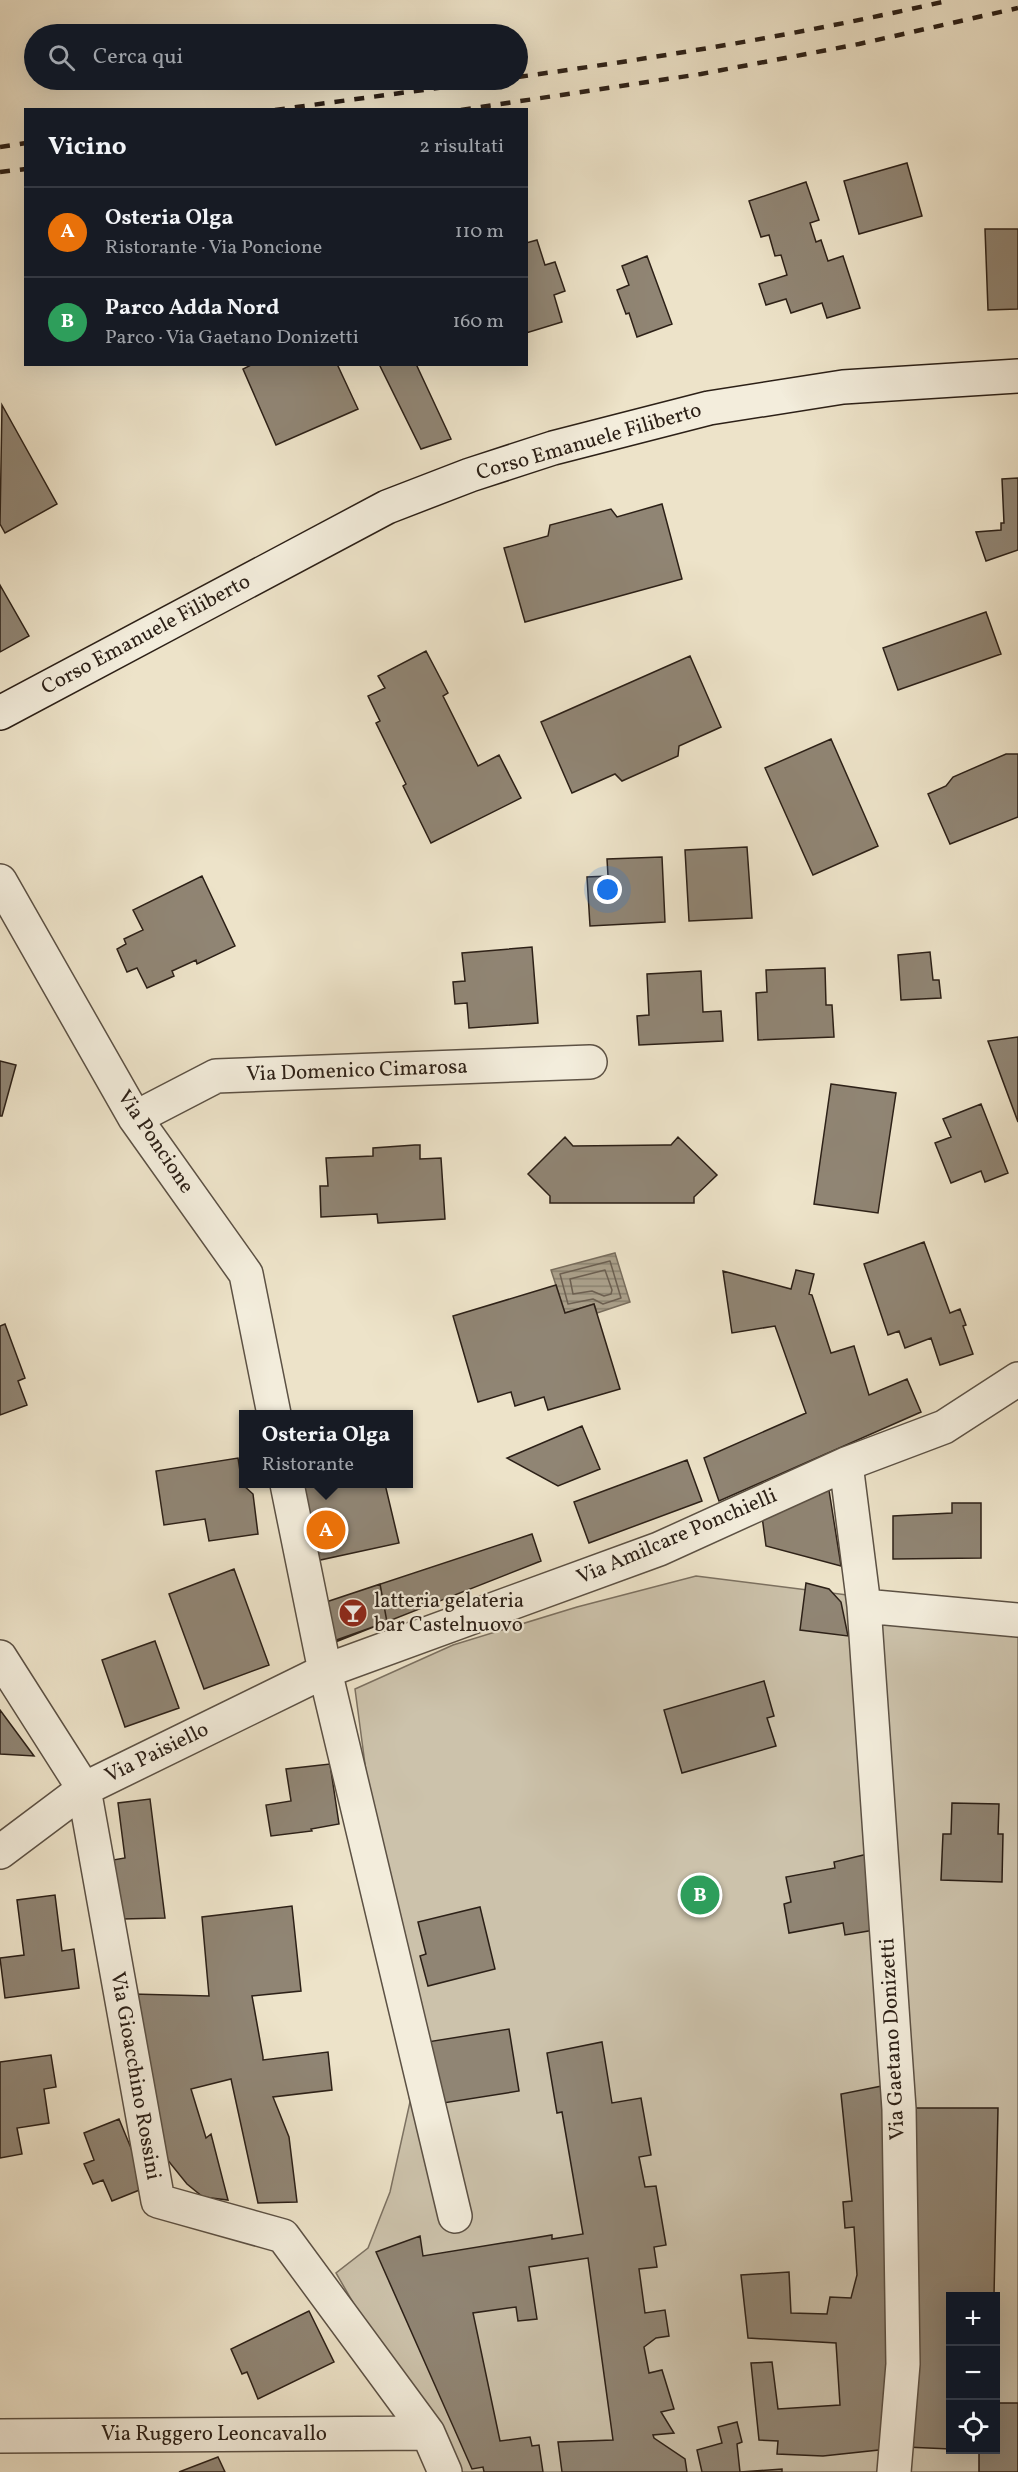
<!DOCTYPE html>
<html lang="it">
<meta charset="utf-8">
<style>
body{margin:0;font-family:Vollkorn,serif;background:#20242c;color:#f1f3f6}
.controls{position:absolute;right:18px;bottom:18px;display:grid;overflow:hidden;border-radius:0px;box-shadow:0 6px 24px #0002}
.controls button{width:54px;height:54px;display:grid;place-items:center;padding:0;border:0;border-bottom:2px solid #363941;background:#171b24;color:#f1f3f6;font:30px sans-serif}
.you{position:absolute;left:608px;top:890px;width:21px;height:21px;margin:-15px;border:4px solid #fff;border-radius:50%;background:#1a73e8;box-shadow:0 0 0 9px #1a73e833}
.badge{display:grid;place-items:center;width:39px;height:39px;border-radius:50%;background:#db2777;color:#fff;font-size:20px;font-weight:700}
.pin{position:absolute;translate:-50% -50%;border:3px solid #fff;box-shadow:0 2px 6px #0006}
.popup{position:absolute;left:239px;top:1410px;width:174px;height:78px;box-sizing:border-box;display:grid;place-content:center;border-radius:0px;background:#171b24;filter:drop-shadow(0 2px 4px #0005);font-size:20px;white-space:nowrap;color:#9ea1a6}
.popup b{font-size:22px;color:#f1f3f6}
.popup::after{content:'';position:absolute;left:50%;top:100%;margin-left:-12px;border:12px solid transparent;border-top-color:#171b24}
.list{margin:0;padding:0;list-style:none}
h2{display:flex;justify-content:space-between;align-items:center;height:78px;margin:0;padding:0 24px;font-size:26px}
h2 small{font-size:20px;font-weight:400;color:#9ea1a6}
.list li{display:grid;grid-template-columns:39px 1fr auto;gap:18px;align-items:center;box-sizing:border-box;height:90px;padding:0 24px;border-top:2px solid #363941}
.list b{display:block;font-size:22px;white-space:nowrap}
.list p{margin:0;font-size:20px;white-space:nowrap;color:#9ea1a6}
.list em{font-size:20px;font-style:normal;color:#9ea1a6}
.icon{flex:none;width:33px;height:33px;fill:none;stroke:currentColor;stroke-width:2;stroke-linecap:round;stroke-linejoin:round}
.map{position:relative;flex:none;width:1018px;height:2472px;overflow:hidden}
.search{position:absolute;background:#171b24;box-shadow:0 6px 24px #0002;left:24px;top:24px;width:504px;height:66px;display:flex;align-items:center;gap:15px;box-sizing:border-box;padding:0 21px;border-radius:33px;color:#9ea1a6;font-size:22px}
.panel{position:absolute;background:#171b24;box-shadow:0 6px 24px #0002;left:24px;top:108px;width:504px;height:258px;border-radius:0px}
.map>svg:first-child{display:block}
.park{fill:#ccc2ab;stroke:#7c7161;stroke-width:1.5;fill-rule:evenodd}
.water{fill:url(#water-rules);stroke:#786d5d;stroke-width:1.5}
.lines{fill:none;stroke-linecap:round;stroke-linejoin:round}
.shore{stroke:#6c6052;stroke-width:1.5}
.building{fill:#908574;stroke:#2c2017;stroke-width:1.5}
.street-casing{stroke:#5c5144;stroke-width:36}
.secondary-casing{stroke:#2c2017;stroke-width:36}
.street{stroke:#f3eddc;stroke-width:33}
.secondary{stroke:#f3eddc;stroke-width:33}
.rail{stroke:#2c2017;stroke-width:4.5;stroke-dasharray:10 10;stroke-linecap:butt}
.labels{text-anchor:middle;dominant-baseline:central;stroke-width:4.5;stroke-linejoin:round;paint-order:stroke}
.street-label{font-size:21px;fill:#2c2017;stroke:#f3eddc}
.poi-label{font-size:21px;fill:#2c2017;stroke:#f3eddc;text-anchor:start}
</style>
<div class="map">
<svg width="1018" height="2472" viewBox="0 0 1018 2472">
<defs>
<pattern id="water-rules" width="6" height="5" patternUnits="userSpaceOnUse" patternTransform="scale(1.5)"><rect width="6" height="5" fill="#aba18c"/><path d="M0 2.5h6" fill="none" stroke="#8b8371"/></pattern>
</defs>
<rect width="100%" height="100%" fill="#ede3c9"/>
<filter id="stains"><feTurbulence type="fractalNoise" baseFrequency=".00333" numOctaves="4"/><feColorMatrix values="0 0 0 0 .2 0 0 0 0 .09 0 0 0 0 .02 0 0 0 .5 -.17"/></filter>
<radialGradient id="worn" r=".72"><stop offset=".6" stop-color="#630" stop-opacity="0"/><stop offset="1" stop-color="#630" stop-opacity=".3"/></radialGradient>
<!-- park -->
<path class="park" d="M 696,1576 L 911,1603 L 1018,1622 L 1018,2472 L 451,2472 L 336,2273 L 368,2248 L 390,2192 L 410,2102 L 355,1689 L 453,1645 L 577,1607 ZM 950,2296 L 996,2296 L 996,2450 L 950,2450 Z"/>
<!-- water -->
<path class="water" d="M 615,1253 L 630,1302 L 597,1313 L 594,1304 L 565,1313 L 551,1270 Z"/>
<g class="lines">
<!-- shore -->
<path class="shore" d="M 610,1261 L 621,1298 L 603,1304 L 593,1299 L 568,1304 L 560,1274 Z
M 605,1270 L 612,1290 L 611,1294 L 604,1296 L 592,1291 L 573,1294 L 570,1279 Z"/>
</g>
<!-- building -->
<path class="building" d="M 907,163 L 922,216 L 859,234 L 844,181 Z
M 806,182 L 819,220 L 810,223 L 816,242 L 821,240 L 828,261 L 843,256 L 860,308 L 827,318 L 822,303 L 791,313 L 786,299 L 766,305 L 759,284 L 787,275 L 781,255 L 775,256 L 769,235 L 761,237 L 749,201 Z
M 985,229 L 1018,229 L 1018,309 L 988,310 Z
M 537,240 L 545,265 L 555,262 L 565,291 L 554,295 L 562,322 L 526,333 L 526,243 Z
M 647,256 L 672,324 L 637,337 L 629,313 L 626,314 L 617,290 L 629,285 L 622,266 Z
M 253,364 L 337,364 L 358,409 L 276,445 L 243,369 Z
M 379,364 L 416,364 L 451,439 L 421,449 Z
M 2,405 L 57,504 L 5,533 L 0,524 Z
M 1018,478 L 1018,550 L 986,561 L 976,532 L 1001,530 L 1001,523 L 1004,523 L 1002,479 Z
M 662,504 L 682,579 L 525,622 L 504,548 L 548,536 L 550,525 L 611,509 L 617,517 Z
M 0,585 L 29,636 L 0,652 Z
M 986,612 L 1001,654 L 898,690 L 883,648 Z
M 426,651 L 448,693 L 443,696 L 478,766 L 499,755 L 521,798 L 431,843 L 403,786 L 406,784 L 376,723 L 380,721 L 368,696 L 385,688 L 378,676 Z
M 690,656 L 721,727 L 679,746 L 678,756 L 622,781 L 615,774 L 572,793 L 541,722 Z
M 831,739 L 878,846 L 813,875 L 765,768 Z
M 1006,754 L 1018,754 L 1018,817 L 950,844 L 928,794 L 946,786 L 953,777 Z
M 747,847 L 752,918 L 689,921 L 685,850 Z
M 662,857 L 665,922 L 590,926 L 587,877 L 608,876 L 607,859 Z
M 202,876 L 235,946 L 197,964 L 196,960 L 172,971 L 174,976 L 147,988 L 137,968 L 127,972 L 117,949 L 126,944 L 124,939 L 143,930 L 133,910 Z
M 532,947 L 538,1023 L 469,1028 L 467,1003 L 455,1004 L 453,982 L 465,981 L 462,953 Z
M 930,952 L 933,980 L 939,980 L 941,998 L 901,1000 L 898,955 Z
M 825,968 L 826,1005 L 832,1005 L 834,1037 L 758,1040 L 756,993 L 767,992 L 766,970 Z
M 701,971 L 703,1012 L 721,1011 L 723,1041 L 639,1045 L 637,1016 L 649,1015 L 647,974 Z
M 1018,1037 L 1018,1122 L 988,1041 Z
M 0,1061 L 16,1065 L 2,1116 L 0,1116 Z
M 831,1084 L 896,1093 L 878,1213 L 814,1204 Z
M 981,1104 L 1008,1173 L 985,1182 L 981,1171 L 951,1183 L 935,1143 L 951,1137 L 943,1119 Z
M 565,1137 L 573,1146 L 666,1145 L 671,1145 L 678,1137 L 717,1175 L 694,1197 L 694,1203 L 550,1203 L 550,1196 L 528,1174 Z
M 415,1145 L 420,1145 L 420,1159 L 441,1158 L 445,1219 L 378,1223 L 377,1214 L 321,1217 L 320,1186 L 328,1186 L 326,1158 L 373,1156 L 373,1148 Z
M 924,1242 L 950,1313 L 960,1309 L 966,1325 L 963,1326 L 973,1354 L 940,1365 L 931,1338 L 905,1348 L 899,1331 L 888,1335 L 864,1264 Z
M 796,1270 L 814,1274 L 809,1294 L 812,1295 L 831,1353 L 854,1346 L 869,1395 L 907,1379 L 921,1412 L 719,1501 L 704,1458 L 806,1413 L 775,1326 L 732,1333 L 723,1271 L 791,1289 Z
M 556,1285 L 565,1313 L 594,1304 L 620,1389 L 548,1410 L 544,1397 L 515,1406 L 511,1392 L 478,1402 L 453,1316 Z
M 5,1324 L 25,1378 L 18,1381 L 27,1405 L 0,1415 L 0,1326 Z
M 582,1426 L 600,1469 L 558,1486 L 507,1458 Z
M 238,1458 L 242,1484 L 253,1494 L 258,1534 L 209,1541 L 205,1519 L 164,1525 L 156,1471 Z
M 687,1460 L 702,1501 L 589,1543 L 574,1502 Z
M 314,1484 L 385,1484 L 399,1543 L 311,1562 L 298,1487 Z
M 828,1484 L 841,1566 L 766,1546 L 761,1509 Z
M 952,1503 L 981,1503 L 981,1558 L 893,1559 L 893,1516 L 952,1513 Z
M 532,1534 L 541,1561 L 328,1645 L 320,1604 Z
M 234,1569 L 269,1665 L 204,1689 L 169,1594 Z
M 806,1583 L 829,1589 L 841,1602 L 848,1636 L 800,1630 Z
M 380,1584 L 387,1622 L 328,1643 L 320,1604 Z
M 155,1641 L 179,1708 L 125,1727 L 102,1660 Z
M 764,1681 L 774,1716 L 767,1718 L 776,1746 L 682,1773 L 664,1710 Z
M 0,1710 L 34,1756 L 0,1754 Z
M 330,1764 L 339,1824 L 311,1829 L 312,1831 L 271,1836 L 266,1805 L 291,1801 L 286,1769 Z
M 150,1799 L 165,1918 L 122,1919 L 113,1860 L 125,1858 L 118,1803 Z
M 952,1803 L 999,1804 L 998,1834 L 1003,1834 L 1002,1882 L 941,1880 L 943,1834 L 951,1834 Z
M 876,1852 L 880,1929 L 845,1935 L 843,1923 L 789,1933 L 784,1904 L 791,1902 L 786,1877 L 835,1868 L 834,1862 Z
M 55,1895 L 62,1951 L 74,1949 L 79,1988 L 5,1998 L 0,1958 L 24,1955 L 17,1900 Z
M 292,1906 L 301,1991 L 252,1996 L 263,2057 L 263,2060 L 328,2052 L 332,2090 L 273,2097 L 289,2137 L 297,2202 L 258,2203 L 231,2079 L 191,2089 L 206,2138 L 211,2134 L 228,2200 L 203,2197 L 187,2184 L 166,2158 L 133,1994 L 209,1996 L 202,1917 Z
M 480,1907 L 495,1969 L 428,1986 L 420,1956 L 426,1954 L 418,1922 Z
M 509,2029 L 519,2091 L 437,2104 L 427,2042 Z
M 602,2042 L 612,2103 L 641,2098 L 651,2155 L 639,2157 L 645,2187 L 656,2186 L 666,2245 L 654,2247 L 657,2267 L 639,2269 L 645,2313 L 665,2310 L 669,2336 L 656,2338 L 644,2347 L 649,2373 L 662,2370 L 674,2409 L 661,2412 L 674,2433 L 653,2435 L 654,2438 L 685,2459 L 687,2472 L 562,2472 L 558,2442 L 613,2440 L 588,2258 L 529,2267 L 537,2319 L 518,2321 L 516,2307 L 473,2313 L 500,2441 L 530,2437 L 532,2446 L 539,2445 L 543,2472 L 484,2472 L 483,2467 L 472,2469 L 376,2252 L 420,2236 L 423,2256 L 552,2235 L 552,2239 L 583,2234 L 562,2112 L 557,2113 L 547,2053 Z
M 51,2055 L 56,2087 L 44,2089 L 49,2123 L 17,2128 L 22,2154 L 0,2158 L 0,2062 Z
M 887,2085 L 888,2449 L 823,2456 L 777,2454 L 778,2441 L 759,2440 L 751,2363 L 772,2362 L 778,2409 L 840,2405 L 836,2343 L 748,2338 L 741,2275 L 789,2272 L 791,2313 L 827,2314 L 830,2297 L 851,2298 L 857,2275 L 854,2227 L 845,2228 L 843,2202 L 852,2201 L 841,2094 Z
M 909,2108 L 998,2108 L 994,2296 L 950,2296 L 950,2449 L 906,2447 Z
M 119,2119 L 147,2187 L 112,2201 L 103,2180 L 93,2184 L 84,2164 L 94,2160 L 84,2133 Z
M 309,2311 L 334,2362 L 258,2399 L 247,2372 L 242,2374 L 231,2349 Z
M 996,2403 L 1018,2403 L 1018,2472 L 979,2472 L 979,2450 L 963,2450 L 996,2450 Z
M 737,2422 L 742,2442 L 737,2444 L 740,2472 L 782,2469 L 782,2472 L 702,2472 L 697,2450 L 722,2443 L 718,2427 Z
M 218,2457 L 225,2472 L 179,2472 Z"/>
<g class="lines">
<!-- street casing -->
<g class="street-casing">
<path id="street" d="M 0,881 L 135,1118 L 246,1274 L 274,1414
M 135,1118 L 216,1076 L 590,1062
M 846,1464 L 864,1606 L 1018,1620
M 287,1484 L 325,1671 L 455,2216
M 864,1606 L 899,2109 L 903,2364 L 894,2472
M 0,1657 L 84,1789 L 158,2201 L 283,2236 L 428,2433 L 445,2472
M 0,1852 L 84,1789 L 325,1671 L 659,1549 L 846,1464 L 944,1427 L 1018,1379
M 0,2436 L 428,2433"/>
</g>
<!-- secondary casing -->
<g class="secondary-casing">
<path id="secondary" d="M 0,713 L 387,507 L 470,475 L 553,448 L 709,408 L 843,387 L 1018,376"/>
</g>
<!-- street -->
<use href="#street" class="street"/>
<!-- secondary -->
<use href="#secondary" class="secondary"/>
<!-- rail -->
<path class="rail" d="M 518,77 C 663,57 808,33 951,0
M 275,110 L 497,80
M 461,110 L 701,74 L 859,44 L 1018,8
M 0,147 L 26,143
M 0,172 L 26,169"/>
</g>
<!-- icons -->
<defs>
<g id="bar-disc" transform="scale(1.5)"><circle r="9.5" fill="#8f2418" stroke="#f3eddc"/><path d="M-6-5H6L.8 .8V4.5H3.5V6h-7V4.5H-.8V.8Z" fill="#fff"/></g>
</defs>
<g fill-rule="evenodd">
<use href="#bar-disc" x="353" y="1613"/>
</g>
<g class="labels">
<!-- street labels -->
<g class="street-label">
<text transform="translate(589 442) rotate(-16)">Corso Emanuele Filiberto</text>
<text transform="translate(146 635) rotate(-28)">Corso Emanuele Filiberto</text>
<text transform="translate(357 1071) rotate(-2)">Via Domenico Cimarosa</text>
<text transform="translate(155 1142) rotate(56)">Via Poncione</text>
<text transform="translate(677 1537) rotate(-23)">Via Amilcare Ponchielli</text>
<text transform="translate(157 1753) rotate(-26)">Via Paisiello</text>
<text transform="translate(893 2039) rotate(-93)">Via Gaetano Donizetti</text>
<text transform="translate(135 2076) rotate(80)">Via Gioacchino Rossini</text>
<text x="214" y="2434">Via Ruggero Leoncavallo</text>
</g>
<!-- poi labels -->
<g class="poi-label">
<text x="374" y="1601">latteria gelateria<tspan x="374" dy="24">bar Castelnuovo</tspan></text>
</g>
</g>
<rect width="100%" height="100%" filter="url(#stains)"/>
<rect width="100%" height="100%" fill="url(#worn)"/>
</svg>
<div class="controls">
<button>+</button>
<button>−</button>
<button><svg class="icon" aria-label="locate" viewBox="0 0 24 24"><circle cx="12" cy="12" r="6"/><path d="M12 2v4M12 18v4M2 12h4M18 12h4"/></svg></button>
</div>
<div class="you"></div>
<div class="pin badge" style="left:326px;top:1530px;background:#e8710a">A</div>
<div class="popup"><b>Osteria Olga</b>Ristorante</div>
<div class="pin badge" style="left:700px;top:1895px;background:#2e9e5b">B</div>
<div class="search"><svg class="icon" aria-label="search" viewBox="0 0 24 24"><circle cx="10" cy="10" r="6"/><path d="M15 15l6 6"/></svg>Cerca qui</div>
<section class="panel">
<h2>Vicino<small>2 risultati</small></h2>
<ul class="list">
<li><span class="badge" style="background:#e8710a">A</span><div><b>Osteria Olga</b><p>Ristorante · Via Poncione</p></div><em>110 m</em></li>
<li><span class="badge" style="background:#2e9e5b">B</span><div><b>Parco Adda Nord</b><p>Parco · Via Gaetano Donizetti</p></div><em>160 m</em></li>
</ul>
</section>
</div>
